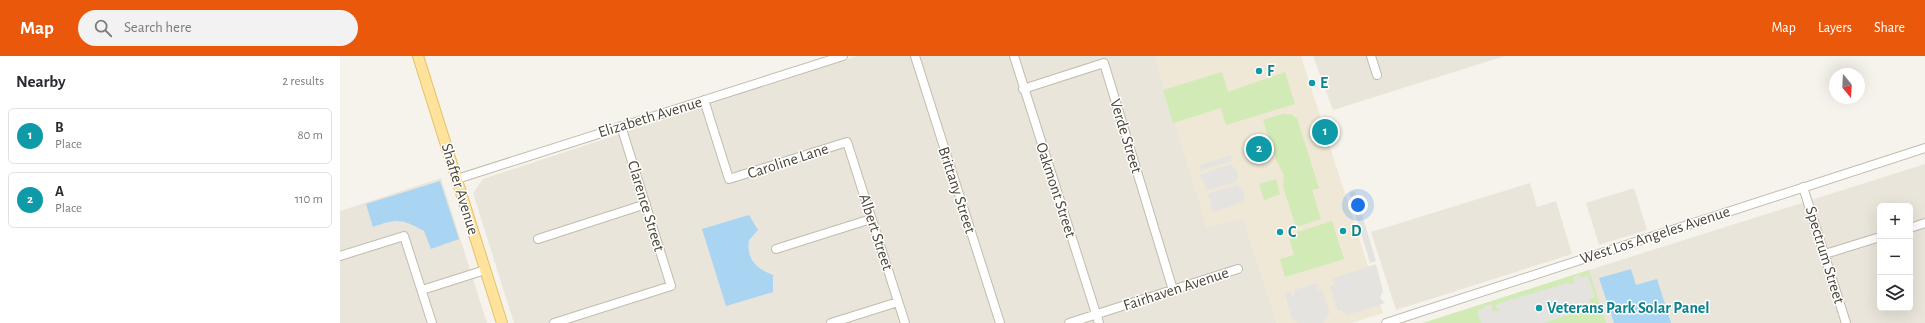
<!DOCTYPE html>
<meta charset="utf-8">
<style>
body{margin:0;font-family:"Alegreya Sans",sans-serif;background:#f2f2f3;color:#2b2b33}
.controls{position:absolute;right:12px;bottom:12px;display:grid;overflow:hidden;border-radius:6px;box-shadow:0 4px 16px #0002}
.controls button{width:36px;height:36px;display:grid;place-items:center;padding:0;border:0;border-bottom:1px solid #e1e1e2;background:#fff;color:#2b2b33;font:20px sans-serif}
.compass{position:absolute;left:1489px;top:12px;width:36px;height:36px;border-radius:50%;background:#fff;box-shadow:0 4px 16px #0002;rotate:162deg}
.you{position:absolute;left:1018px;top:149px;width:14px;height:14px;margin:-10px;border:3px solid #fff;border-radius:50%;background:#1a73e8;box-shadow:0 0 0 6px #1a73e833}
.badge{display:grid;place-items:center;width:26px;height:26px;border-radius:50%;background:#ea580c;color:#fff;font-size:13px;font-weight:700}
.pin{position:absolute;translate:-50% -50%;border:2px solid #fff;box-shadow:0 1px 4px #0006}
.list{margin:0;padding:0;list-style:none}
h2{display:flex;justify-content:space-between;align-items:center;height:52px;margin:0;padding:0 16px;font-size:17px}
h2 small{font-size:13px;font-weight:400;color:#7c7c81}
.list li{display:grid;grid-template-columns:26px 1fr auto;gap:12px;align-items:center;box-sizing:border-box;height:56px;margin:0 8px 8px;padding:0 8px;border:1px solid #e1e1e2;border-radius:6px}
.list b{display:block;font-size:15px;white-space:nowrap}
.list p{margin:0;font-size:13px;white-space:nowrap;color:#7c7c81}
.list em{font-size:13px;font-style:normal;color:#7c7c81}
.icon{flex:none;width:22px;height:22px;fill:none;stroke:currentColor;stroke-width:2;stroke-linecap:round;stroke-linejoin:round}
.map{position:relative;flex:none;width:1585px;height:267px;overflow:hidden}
header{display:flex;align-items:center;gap:24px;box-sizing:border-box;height:56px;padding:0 20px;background:#ea580c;color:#fff}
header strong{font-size:19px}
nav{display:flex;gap:22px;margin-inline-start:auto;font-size:14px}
.search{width:280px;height:36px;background:#f2f2f3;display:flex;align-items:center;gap:10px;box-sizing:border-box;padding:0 14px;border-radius:22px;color:#7c7c81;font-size:15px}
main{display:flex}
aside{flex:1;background:#fff}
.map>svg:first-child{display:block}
.residential{fill:#eae5da;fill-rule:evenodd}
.education{fill:#efe8d6}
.green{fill:#d2eab5}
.parking{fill:#e5e3e0}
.water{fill:#a9d4f2}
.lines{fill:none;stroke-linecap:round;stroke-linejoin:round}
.minor-casing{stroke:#c2bbae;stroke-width:10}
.major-casing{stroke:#e6c16a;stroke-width:12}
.minor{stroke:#fff;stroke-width:8}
.major{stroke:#ffe39c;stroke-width:10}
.culture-dot{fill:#0f9aa8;stroke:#fff;stroke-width:1.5}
.labels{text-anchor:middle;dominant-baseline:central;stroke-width:3;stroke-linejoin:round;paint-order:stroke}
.culture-label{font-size:16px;font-weight:bold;fill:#0d838f;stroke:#fff;text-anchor:start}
.street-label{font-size:16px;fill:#4b4439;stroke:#fff}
</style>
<header>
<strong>Map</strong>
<div class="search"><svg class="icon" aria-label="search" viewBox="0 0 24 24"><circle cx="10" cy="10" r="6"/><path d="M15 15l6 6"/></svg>Search here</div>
<nav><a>Map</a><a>Layers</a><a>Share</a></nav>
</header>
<main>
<aside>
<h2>Nearby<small>2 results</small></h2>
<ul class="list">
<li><span class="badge" style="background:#0f9aa8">1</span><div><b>B</b><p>Place</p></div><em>80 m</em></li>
<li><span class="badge" style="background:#0f9aa8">2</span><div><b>A</b><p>Place</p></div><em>110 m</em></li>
</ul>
</aside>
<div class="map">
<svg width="1585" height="267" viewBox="0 0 1585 267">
<rect width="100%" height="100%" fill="#f6f3ec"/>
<!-- residential -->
<path class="residential" d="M 517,0 L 815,0 L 867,171 L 903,162 L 937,267 L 174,267 L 133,137 L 143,123 Z
M 973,0 L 1165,0 L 993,54 Z
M 1585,108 L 1585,267 L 1083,267 L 1249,214 ZM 1540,150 L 1570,150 L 1570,252 L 1540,252 Z
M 101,122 L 147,267 L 0,267 L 0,155 Z
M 1190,127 L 1197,151 L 1216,145 L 1232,198 L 1056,254 L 1031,176 Z
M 1294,132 L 1307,174 L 1259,189 L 1246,147 Z"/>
<!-- education -->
<path class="education" d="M 815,0 L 961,0 L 1043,257 L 1011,267 L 937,267 L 903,162 L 867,172 Z"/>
<!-- green -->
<path class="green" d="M 882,16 L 888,36 L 945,16 L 955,48 L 886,69 L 881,52 L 833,67 L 823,34 Z
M 946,57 L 947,59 L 950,58 L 957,62 L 979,132 L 972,134 L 981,163 L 956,171 L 943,131 L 944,119 L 936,104 L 923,64 Z
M 936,123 L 940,138 L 924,144 L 919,128 Z
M 992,165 L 1004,203 L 945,221 L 940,203 L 954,199 L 948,179 Z
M 1249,214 L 1266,267 L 1083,267 Z"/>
<!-- parking -->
<path class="parking" d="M 892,99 L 890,106 L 859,115 L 860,109 Z
M 891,108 L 896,114 L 898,119 L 896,126 L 865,135 L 866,130 L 860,119 Z
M 897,129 L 903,134 L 905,140 L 903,146 L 875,156 L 872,155 L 870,144 L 866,140 L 870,137 Z
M 1015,135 L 1036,205 L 1030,207 L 1009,137 Z
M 1036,208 L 1043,235 L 1040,242 L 1045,247 L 1008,259 L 1001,254 L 998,255 L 990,230 L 995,229 L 992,224 L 994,222 Z
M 1240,219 L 1241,222 L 1248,219 L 1255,241 L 1248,244 L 1254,249 L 1252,251 L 1204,267 L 1141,267 L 1137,255 L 1145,252 L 1144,250 L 1151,248 L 1153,255 L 1158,255 L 1160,254 L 1155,251 L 1157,248 L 1227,227 L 1233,228 L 1235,226 L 1233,221 Z
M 976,227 L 978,228 L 977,234 L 982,233 L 990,258 L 987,258 L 985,266 L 982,267 L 959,267 L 954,265 L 951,260 L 945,237 L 950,236 L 953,242 L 955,234 Z"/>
<!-- water -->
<path class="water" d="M 100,125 L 119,183 L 91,193 L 84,175 C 62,163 58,162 33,171 L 26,148 Z
M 409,159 L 418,174 L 409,184 C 406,202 416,213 433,219 L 433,236 L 386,250 L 362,173 Z
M 1291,213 L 1296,229 L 1317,223 L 1331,267 L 1274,267 L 1259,222 Z"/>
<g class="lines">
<!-- minor casing -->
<g class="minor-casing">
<path id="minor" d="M 575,0 L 660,267
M 674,0 L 759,267
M 1031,0 L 1037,19
M 683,33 L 764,7 L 833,234
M 364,44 L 389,123 L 507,86 L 565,267
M 117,123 L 503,0
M 1463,131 L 1506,267
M 1570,172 L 1585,167
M 198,183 L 306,148
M 436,193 L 531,163
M 1485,198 L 1540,181
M 0,200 L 64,180 L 92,267
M 82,234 L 145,214
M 214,267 L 331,230 L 281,70
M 491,267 L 558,246
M 729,267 L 898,213
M 1046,267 L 1585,92"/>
</g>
<!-- major casing -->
<g class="major-casing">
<path id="major" d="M 78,0 L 162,267"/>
</g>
<!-- minor -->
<use href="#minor" class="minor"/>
<!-- major -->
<use href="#major" class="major"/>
</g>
<!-- markers -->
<g class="culture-dot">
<circle cx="919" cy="15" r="4"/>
<circle cx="972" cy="27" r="4"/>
<circle cx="1003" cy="175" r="4"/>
<circle cx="940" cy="176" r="4"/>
<circle cx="1199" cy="252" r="4"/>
</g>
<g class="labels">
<!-- culture labels -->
<g class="culture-label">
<text x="927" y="15">F</text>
<text x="980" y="27">E</text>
<text x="1011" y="175">D</text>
<text x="948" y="176">C</text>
<text x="1207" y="252">Veterans Park Solar Panel</text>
</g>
<!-- street labels -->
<g class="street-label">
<text transform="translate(310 61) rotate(-17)">Elizabeth Avenue</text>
<text transform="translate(786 80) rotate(73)">Verde Street</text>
<text transform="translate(448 105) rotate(-18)">Caroline Lane</text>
<text transform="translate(120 133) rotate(73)">Shafter Avenue</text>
<text transform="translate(617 134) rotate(72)">Brittany Street</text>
<text transform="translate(716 134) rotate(72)">Oakmont Street</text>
<text transform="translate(306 150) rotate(73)">Clarence Street</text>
<text transform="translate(536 176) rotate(72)">Albert Street</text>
<text transform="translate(1315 179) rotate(-18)">West Los Angeles Avenue</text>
<text transform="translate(1485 199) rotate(73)">Spectrum Street</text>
<text transform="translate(836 233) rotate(-18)">Fairhaven Avenue</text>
</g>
</g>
</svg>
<div class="controls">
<button>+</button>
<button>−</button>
<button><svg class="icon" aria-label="layers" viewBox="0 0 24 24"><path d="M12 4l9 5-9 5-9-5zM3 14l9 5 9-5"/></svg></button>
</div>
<svg class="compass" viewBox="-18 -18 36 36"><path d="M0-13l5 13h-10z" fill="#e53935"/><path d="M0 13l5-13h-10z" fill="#7c7c81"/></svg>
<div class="you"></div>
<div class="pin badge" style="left:985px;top:76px;background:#0f9aa8">1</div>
<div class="pin badge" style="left:919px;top:93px;background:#0f9aa8">2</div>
</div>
</main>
